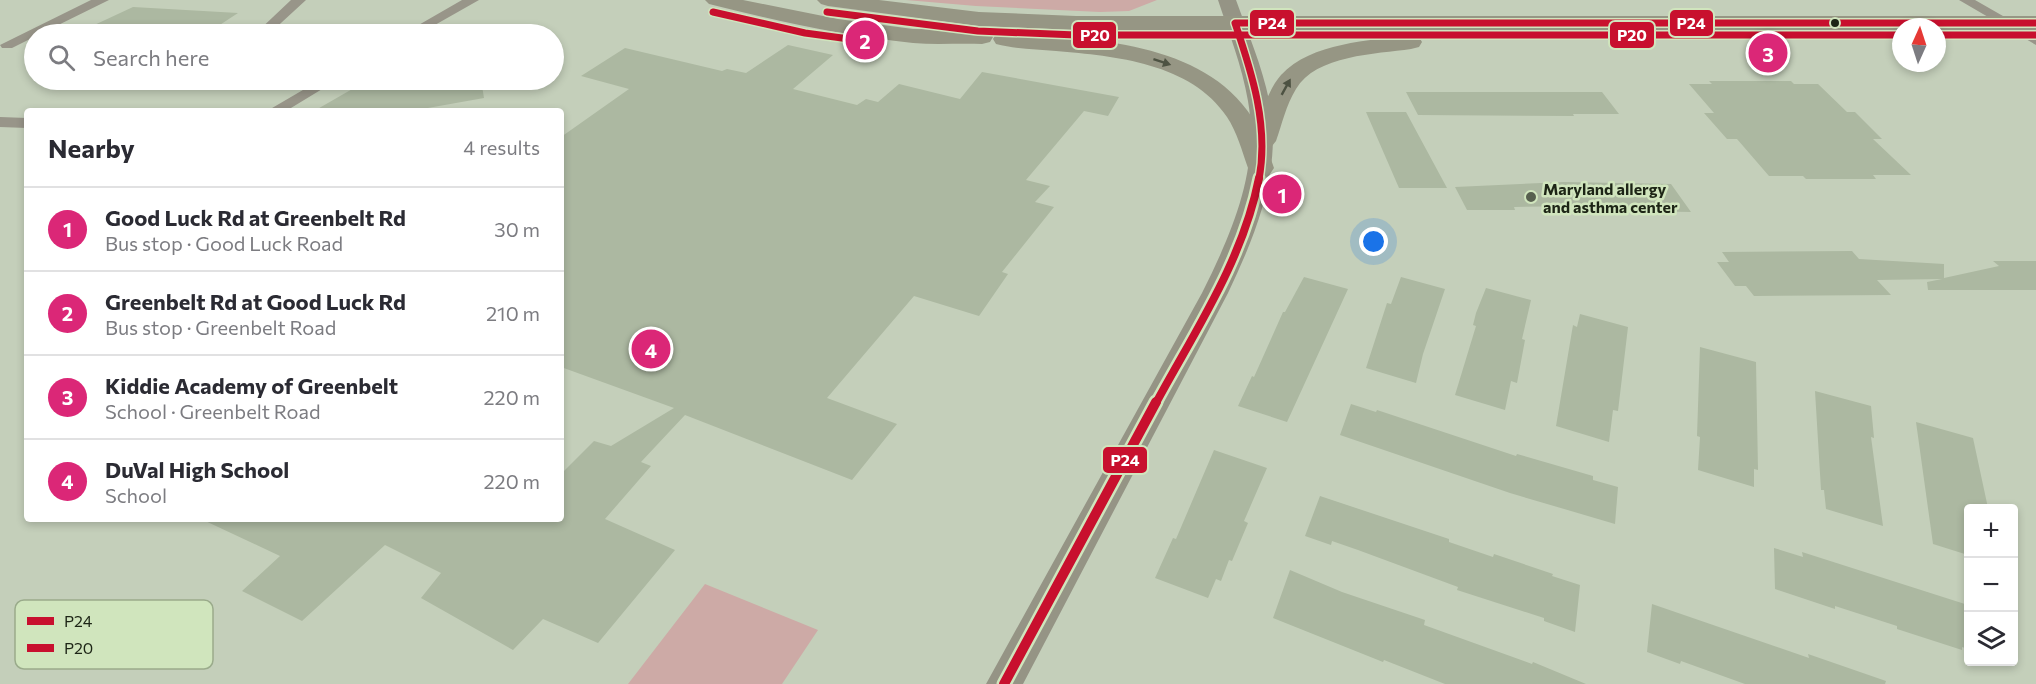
<!DOCTYPE html>
<meta charset="utf-8">
<style>
body{margin:0;font-family:Commissioner,sans-serif;background:#f2f2f3;color:#2b2b33}
.controls{position:absolute;right:18px;bottom:18px;display:grid;overflow:hidden;border-radius:6px;box-shadow:0 3px 9px #0003}
.controls button{width:54px;height:54px;display:grid;place-items:center;padding:0;border:0;border-bottom:2px solid #e1e1e2;background:#fff;color:#2b2b33;font:30px sans-serif}
.compass{position:absolute;left:1892px;top:18px;width:54px;height:54px;border-radius:50%;background:#fff;box-shadow:0 3px 9px #0003;rotate:3deg}
.you{position:absolute;left:1374px;top:242px;width:21px;height:21px;margin:-15px;border:4px solid #fff;border-radius:50%;background:#1a73e8;box-shadow:0 0 0 9px #1a73e833}
.badge{display:grid;place-items:center;width:39px;height:39px;border-radius:50%;background:#db2777;color:#fff;font-size:20px;font-weight:700}
.pin{position:absolute;translate:-50% -50%;border:3px solid #fff;box-shadow:0 2px 6px #0006}
.list{margin:0;padding:0;list-style:none}
h2{display:flex;justify-content:space-between;align-items:center;height:78px;margin:0;padding:0 24px;font-size:26px}
h2 small{font-size:20px;font-weight:400;color:#7c7c81}
.list li{display:grid;grid-template-columns:39px 1fr auto;gap:18px;align-items:center;box-sizing:border-box;height:84px;padding:0 24px;border-top:2px solid #e1e1e2}
.list b{display:block;font-size:22px;white-space:nowrap}
.list p{margin:0;font-size:20px;white-space:nowrap;color:#7c7c81}
.list em{font-size:20px;font-style:normal;color:#7c7c81}
.icon{flex:none;width:33px;height:33px;fill:none;stroke:currentColor;stroke-width:2;stroke-linecap:round;stroke-linejoin:round}
.map{position:relative;flex:none;width:2036px;height:684px;overflow:hidden}
.search{position:absolute;background:#fff;box-shadow:0 3px 9px #0003;left:24px;top:24px;width:540px;height:66px;display:flex;align-items:center;gap:15px;box-sizing:border-box;padding:0 21px;border-radius:33px;color:#7c7c81;font-size:22px}
.panel{position:absolute;background:#fff;box-shadow:0 3px 9px #0003;left:24px;top:108px;width:540px;height:414px;border-radius:6px}
.map>svg:first-child{display:block}
.green{fill:#cdaaa6}
.building{fill:#acb8a1}
.lines{fill:none;stroke-linecap:round;stroke-linejoin:round}
.street{fill:#989589;fill-rule:evenodd}
.secondary{fill:#959485;fill-rule:evenodd}
.primary{fill:#969684;fill-rule:evenodd}
.bus-1-far2-casing{stroke:#d0e5bd;stroke-width:10}
.bus-1-far1-casing{stroke:#d0e5bd;stroke-width:13}
.bus-1-casing{stroke:#d0e5bd;stroke-width:15}
.bus-2-casing{stroke:#d0e5bd;stroke-width:10}
.bus-1-far2{stroke:#c8102e;stroke-width:7}
.bus-1-far1{stroke:#c8102e;stroke-width:8}
.bus-1{stroke:#c8102e;stroke-width:10}
.bus-2{stroke:#c8102e;stroke-width:7}
.oneway{fill:#4d5242}
.bus-dot{fill:#1d2516;stroke:#d0e5bd;stroke-width:2}
.poi-dot{fill:#57604f;stroke:#d0e5bd;stroke-width:2}
.labels{text-anchor:middle;dominant-baseline:central;stroke-width:5;stroke-linejoin:round;paint-order:stroke}
.poi-label{font-size:16px;font-weight:bold;fill:#1d2516;stroke:#d0e5bd;text-anchor:start}
.key{fill:#d0e5bd;stroke:#9aab8b;stroke-width:1.5}
.key-label{font-size:16px;fill:#1d2516}
.line-badge{stroke:#d0e5bd;stroke-width:2}
.badge-label{font-size:16px;text-anchor:middle;font-weight:bold;fill:#fff}
</style>
<div class="map">
<svg width="2036" height="684" viewBox="0 0 2036 684">
<rect width="100%" height="100%" fill="#c4cfba"/>
<!-- green -->
<path class="green" d="M 906,0 L 1157,0 L 1129,11 L 1100,12 L 976,6 Z
M 705,584 L 818,630 L 782,684 L 628,684 Z"/>
<!-- building -->
<path class="building" d="M 133,7 L 238,13 L 206,34 L 90,27 Z
M 788,45 L 833,55 L 793,89 L 857,105 L 866,99 L 878,102 L 899,84 L 960,99 L 982,72 L 1119,97 L 1108,116 L 1084,111 L 1026,180 L 1050,186 L 1035,202 L 1054,207 L 1002,272 L 1008,274 L 979,316 L 914,296 L 827,398 L 897,424 L 852,480 L 685,415 L 641,462 L 651,466 L 605,519 L 675,550 L 598,643 L 543,619 L 513,650 L 421,598 L 441,573 L 385,545 L 302,621 L 242,591 L 280,556 L 201,519 L 561,519 L 561,474 L 594,441 L 611,446 L 674,408 L 561,367 L 561,137 L 629,89 L 581,76 L 625,48 L 722,71 L 727,69 L 746,73 Z
M 368,80 L 481,80 L 484,98 L 411,111 L 314,111 Z
M 1709,81 L 1791,81 L 1794,84 L 1818,84 L 1847,112 L 1855,112 L 1882,139 L 1873,139 L 1911,175 L 1873,175 L 1876,179 L 1806,179 L 1803,176 L 1769,176 L 1737,139 L 1727,139 L 1704,113 L 1714,113 L 1689,84 L 1712,84 Z
M 1406,92 L 1602,92 L 1619,114 L 1573,114 L 1574,116 L 1418,115 Z
M 1366,112 L 1406,112 L 1447,188 L 1399,188 Z
M 1564,182 L 1671,184 L 1691,212 L 1581,210 L 1579,206 L 1514,207 L 1515,210 L 1467,210 L 1455,187 Z
M 1852,251 L 1859,259 L 1944,264 L 1944,278 L 1999,266 L 1993,261 L 2036,261 L 2036,290 L 1928,290 L 1927,282 L 1942,279 L 1877,280 L 1891,295 L 1754,296 L 1746,286 L 1735,286 L 1717,262 L 1729,262 L 1722,252 Z
M 1304,277 L 1348,289 L 1287,422 L 1238,406 L 1252,376 L 1254,377 L 1283,312 L 1285,312 Z
M 1401,277 L 1445,289 L 1423,354 L 1416,383 L 1366,368 L 1387,303 L 1391,304 Z
M 1486,288 L 1531,300 L 1522,339 L 1525,340 L 1517,383 L 1511,381 L 1505,410 L 1455,395 L 1476,326 L 1473,325 L 1476,313 Z
M 1580,314 L 1628,327 L 1618,411 L 1613,410 L 1609,442 L 1556,426 L 1573,325 L 1577,327 Z
M 1700,347 L 1756,362 L 1758,470 L 1754,469 L 1754,487 L 1698,470 L 1700,437 L 1697,436 Z
M 1815,391 L 1871,406 L 1874,438 L 1871,437 L 1883,526 L 1826,509 L 1824,490 L 1821,490 Z
M 1351,404 L 1376,412 L 1377,410 L 1516,456 L 1517,454 L 1593,476 L 1593,480 L 1618,487 L 1615,524 L 1510,493 L 1340,435 Z
M 1916,422 L 1973,438 L 1988,508 L 1968,508 L 1968,555 L 1933,544 Z
M 1214,450 L 1267,468 L 1244,521 L 1248,523 L 1232,561 L 1229,560 L 1221,581 L 1216,579 L 1208,598 L 1155,578 L 1173,538 L 1176,539 Z
M 1320,496 L 1449,539 L 1449,542 L 1493,557 L 1494,554 L 1553,574 L 1552,576 L 1580,585 L 1575,632 L 1544,621 L 1544,618 L 1457,590 L 1458,587 L 1358,550 L 1332,541 L 1331,545 L 1305,536 Z
M 1774,548 L 1803,557 L 1802,552 L 1968,605 L 1968,649 L 1962,647 L 1962,650 L 1897,629 L 1897,626 L 1835,606 L 1835,609 L 1775,589 Z
M 1290,570 L 1342,592 L 1425,620 L 1424,625 L 1532,664 L 1533,662 L 1586,684 L 1445,684 L 1384,660 L 1383,662 L 1273,618 Z
M 1652,604 L 1809,658 L 1808,654 L 1886,681 L 1885,684 L 1745,684 L 1681,661 L 1680,664 L 1647,652 Z"/>
<g class="lines">
<!-- street -->
<path class="street" d="M 91,0 L 109,0 L 40,34 L 34,34 L 34,37 L 12,48 L 2,48 L 0,45 Z
M 291,0 L 306,0 L 269,34 L 255,34 Z
M 462,0 L 479,0 L 419,34 L 403,34 Z
M 1959,0 L 1975,0 L 2036,35 L 2036,45 Z
M 320,80 L 337,80 L 286,111 L 267,111 Z
M 0,117 L 27,118 L 27,128 L 0,127 Z"/>
<!-- secondary -->
<path class="secondary" d="M 1218,0 L 1236,0 C 1248,33 1262,66 1269,100 C 1283,168 1257,232 1228,293 L 1023,684 L 986,684 L 1202,293 C 1232,233 1260,169 1248,101 C 1242,66 1229,33 1218,0 Z"/>
<!-- primary -->
<path class="primary" d="M 705,0 L 743,0 L 838,19 L 913,29 L 982,30 L 990,32 L 993,37 L 990,42 L 982,44 C 959,43 936,45 913,43 C 844,36 776,21 709,4 Z
M 817,0 L 879,0 L 979,12 L 1076,16 L 2036,16 L 2036,30 L 1937,30 L 1937,27 L 1901,27 L 1901,30 L 1076,30 L 979,26 L 828,6 L 821,4 Z
M 1004,32 C 1091,40 1208,39 1257,125 C 1263,108 1269,89 1281,75 C 1312,42 1369,41 1411,35 L 1419,37 L 1422,42 L 1419,47 L 1411,49 C 1376,54 1316,55 1296,89 C 1286,105 1282,124 1276,141 L 1272,146 L 1267,148 L 1274,168 L 1270,174 L 1261,176 L 1252,174 L 1248,168 C 1242,151 1237,132 1227,117 C 1191,63 1115,56 1056,51 C 1036,49 1015,49 996,44 L 993,39 L 996,34 Z"/>
<!-- bus-1-far2 casing -->
<g class="bus-1-far2-casing">
<path id="bus-1-far2" d="M 1259,179 C 1269,126 1252,73 1235,23 L 2036,23"/>
</g>
<!-- bus-1-far1 casing -->
<g class="bus-1-far1-casing">
<path id="bus-1-far1" d="M 1156,403 C 1195,331 1243,260 1259,178"/>
</g>
<!-- bus-1 casing -->
<g class="bus-1-casing">
<path id="bus-1" d="M 1004,684 L 1156,402"/>
</g>
<!-- bus-2 casing -->
<g class="bus-2-casing">
<path id="bus-2" d="M 713,12 L 805,33 L 879,43
M 827,12 L 978,31 L 1076,35 L 1901,35
M 1937,35 L 2036,35"/>
</g>
<!-- bus-1-far2 -->
<use href="#bus-1-far2" class="bus-1-far2"/>
<!-- bus-1-far1 -->
<use href="#bus-1-far1" class="bus-1-far1"/>
<!-- bus-1 -->
<use href="#bus-1" class="bus-1"/>
<!-- bus-2 -->
<use href="#bus-2" class="bus-2"/>
</g>
<!-- one-way arrows -->
<defs><path id="oneway-solid" d="M-6-.8H1V-3.2L6.5 0L1 3.2V.8H-6Z" transform="scale(1.5)"/></defs>
<g class="oneway">
<use href="#oneway-solid" transform="translate(1162 62) rotate(18)"/>
<use href="#oneway-solid" transform="translate(1286 87) rotate(-61)"/>
</g>
<!-- markers -->
<circle class="bus-dot" cx="1835" cy="23" r="5"/>
<circle class="poi-dot" cx="1531" cy="197" r="6"/>
<g class="labels">
<!-- poi labels -->
<g class="poi-label">
<text x="1543" y="188">Maryland allergy<tspan x="1543" dy="18">and asthma center</tspan></text>
</g>
</g>
<!-- legend -->
<rect x="15" y="600" width="198" height="69" rx="9" class="key"/>
<rect x="27" y="617" width="27" height="8" fill="#c8102e"/>
<rect x="27" y="644" width="27" height="8" fill="#c8102e"/>
<g class="key-label">
<text x="64" y="627">P24</text>
<text x="64" y="654">P20</text>
</g>
<g class="line-badge">
<rect x="1249" y="9" width="46" height="28" rx="6" fill="#c8102e"/>
<rect x="1669" y="9" width="45" height="28" rx="6" fill="#c8102e"/>
<rect x="1072" y="21" width="45" height="28" rx="6" fill="#c8102e"/>
<rect x="1609" y="21" width="46" height="28" rx="6" fill="#c8102e"/>
<rect x="1102" y="446" width="46" height="28" rx="6" fill="#c8102e"/>
</g>
<g class="badge-label">
<text x="1272" y="29">P24</text>
<text x="1691" y="29">P24</text>
<text x="1095" y="41">P20</text>
<text x="1632" y="41">P20</text>
<text x="1125" y="466">P24</text>
</g>
</svg>
<div class="controls">
<button>+</button>
<button>−</button>
<button><svg class="icon" aria-label="layers" viewBox="0 0 24 24"><path d="M12 4l9 5-9 5-9-5zM3 14l9 5 9-5"/></svg></button>
</div>
<svg class="compass" viewBox="-18 -18 36 36"><path d="M0-13l5 13h-10z" fill="#e53935"/><path d="M0 13l5-13h-10z" fill="#7c7c81"/></svg>
<div class="you"></div>
<div class="pin badge" style="left:1282px;top:194px">1</div>
<div class="pin badge" style="left:865px;top:40px">2</div>
<div class="pin badge" style="left:1768px;top:53px">3</div>
<div class="pin badge" style="left:651px;top:349px">4</div>
<div class="search"><svg class="icon" aria-label="search" viewBox="0 0 24 24"><circle cx="10" cy="10" r="6"/><path d="M15 15l6 6"/></svg>Search here</div>
<section class="panel">
<h2>Nearby<small>4 results</small></h2>
<ul class="list">
<li><span class="badge">1</span><div><b>Good Luck Rd at Greenbelt Rd</b><p>Bus stop · Good Luck Road</p></div><em>30 m</em></li>
<li><span class="badge">2</span><div><b>Greenbelt Rd at Good Luck Rd</b><p>Bus stop · Greenbelt Road</p></div><em>210 m</em></li>
<li><span class="badge">3</span><div><b>Kiddie Academy of Greenbelt</b><p>School · Greenbelt Road</p></div><em>220 m</em></li>
<li><span class="badge">4</span><div><b>DuVal High School</b><p>School</p></div><em>220 m</em></li>
</ul>
</section>
</div>
